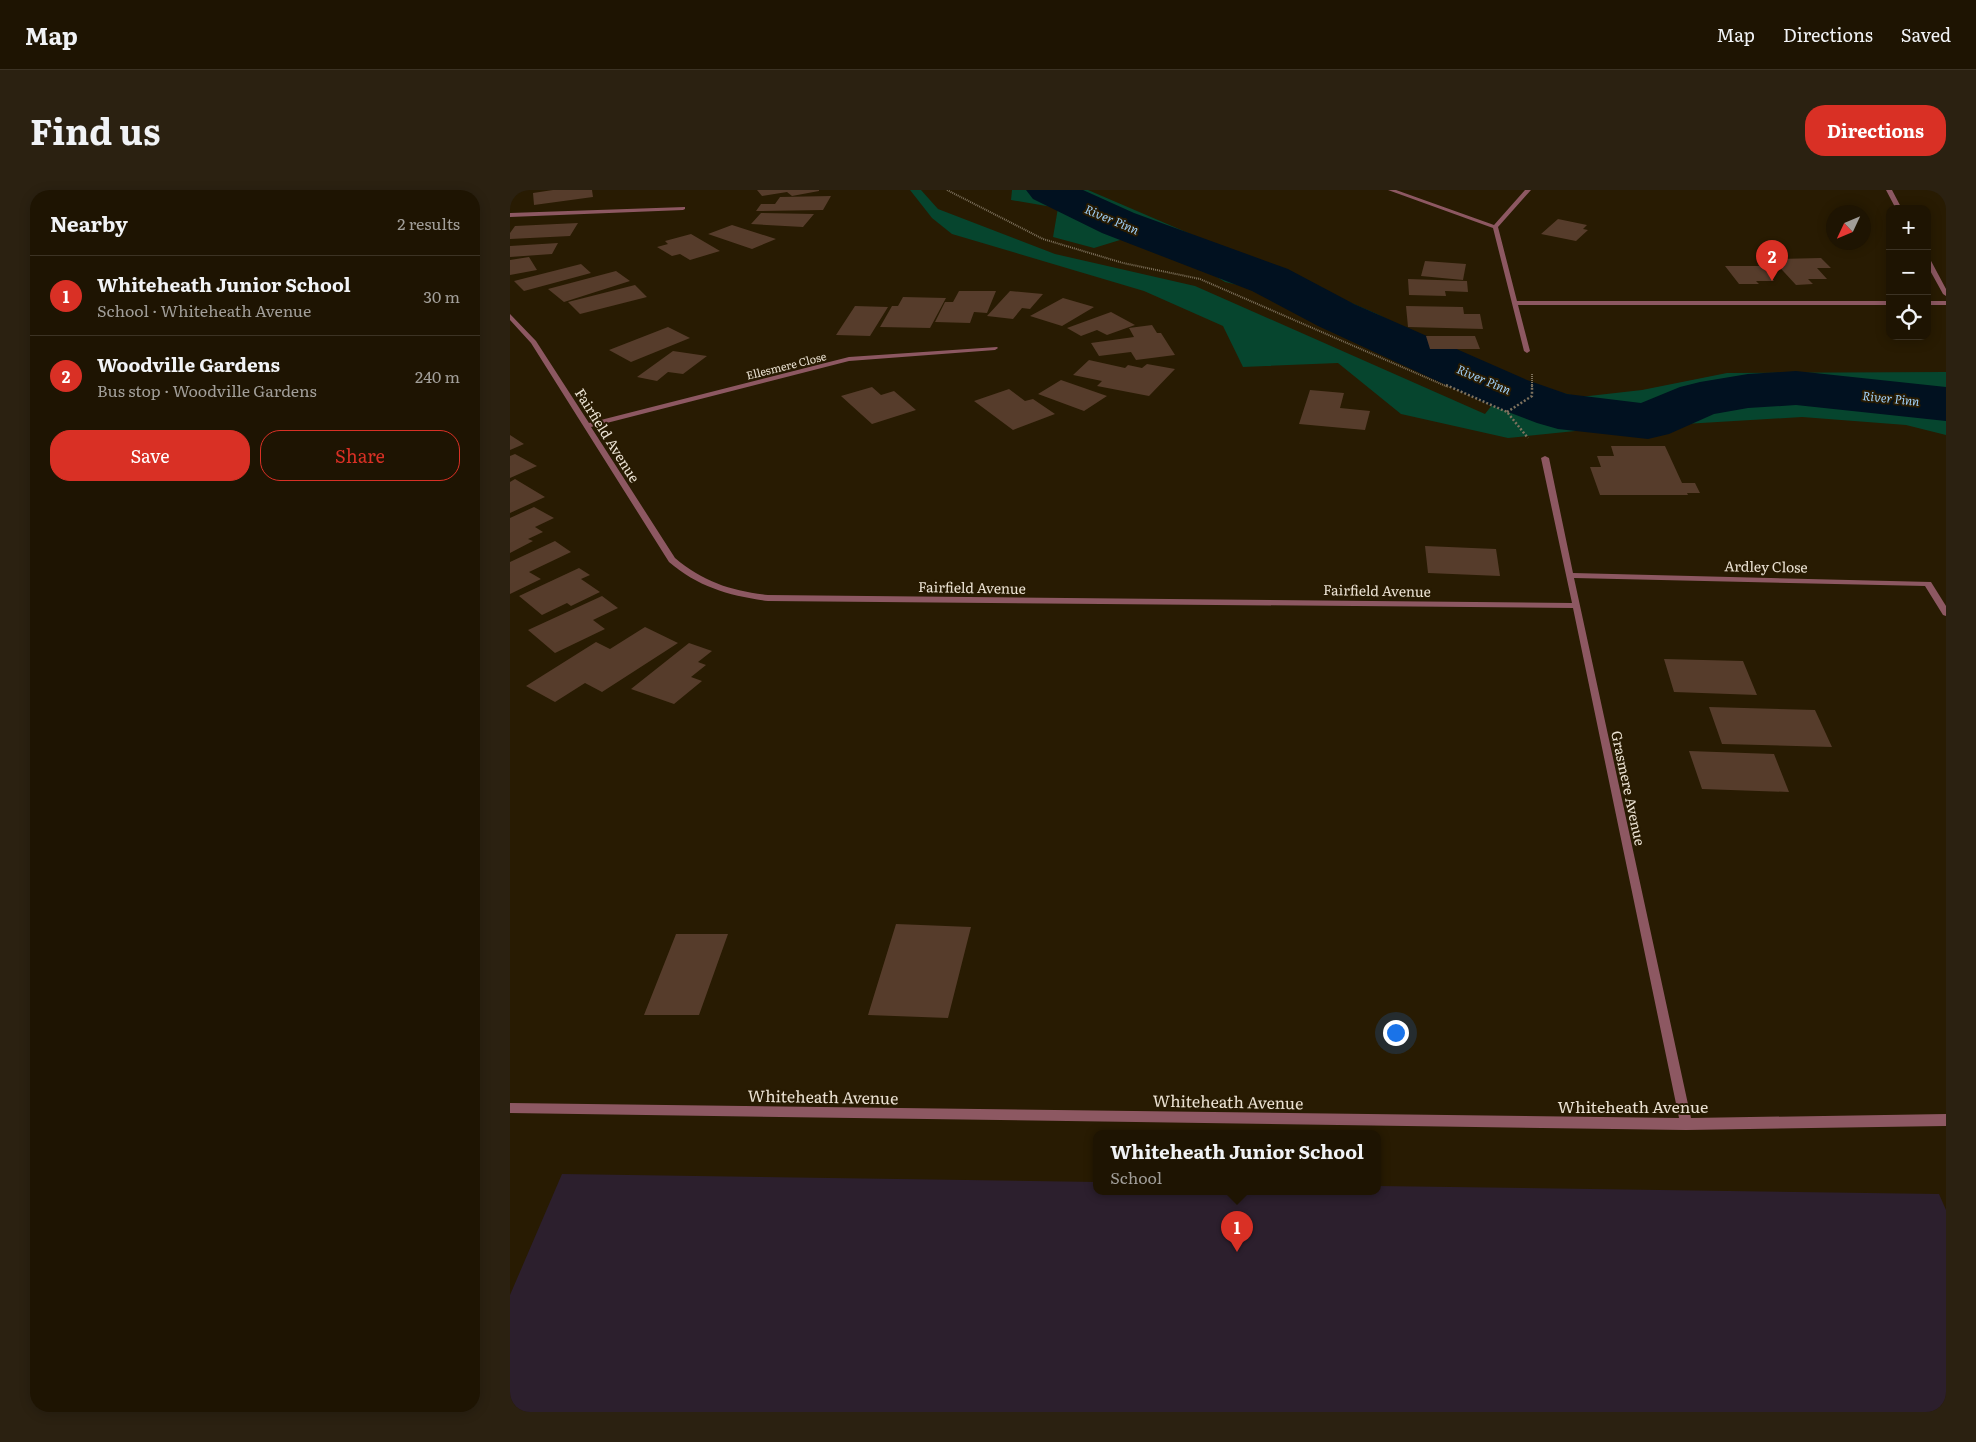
<!DOCTYPE html>
<meta charset="utf-8">
<style>
body{margin:0;font-family:Literata,serif;background:#2b2111;color:#f1f3f6}
.controls{position:absolute;right:15px;top:15px;display:grid;overflow:hidden;border-radius:10px;box-shadow:0 2px 12px #0003}
.controls button{width:45px;height:45px;display:grid;place-items:center;padding:0;border:0;border-bottom:1px solid #3c3324;background:#1e1402;color:#f1f3f6;font:25px sans-serif}
.compass{position:absolute;left:1316px;top:15px;width:45px;height:45px;border-radius:50%;background:#1e1402;box-shadow:0 2px 12px #0003;rotate:226deg}
.you{position:absolute;left:885px;top:842px;width:18px;height:18px;margin:-12px;border:4px solid #fff;border-radius:50%;background:#1a73e8;box-shadow:0 0 0 8px #1a73e833}
.badge{display:grid;place-items:center;width:32px;height:32px;border-radius:50%;background:#d93025;color:#fff;font-size:16px;font-weight:700}
.pin{position:absolute;translate:-50% -41px;filter:drop-shadow(0 1px 2px #0008)}
.pin::after{content:'';position:absolute;top:26px;width:18px;height:15px;background:inherit;clip-path:polygon(0 0,100% 0,50% 100%)}
.popup{position:absolute;left:583px;top:940px;width:288px;height:65px;box-sizing:border-box;display:grid;place-content:center;border-radius:10px;background:#1e1402;filter:drop-shadow(0 1px 4px #0005);font-size:16px;white-space:nowrap;color:#a19e99}
.popup b{font-size:19px;color:#f1f3f6}
.popup::after{content:'';position:absolute;left:50%;top:100%;margin-left:-10px;border:10px solid transparent;border-top-color:#1e1402}
.list{margin:0;padding:0;list-style:none}
h2{display:flex;justify-content:space-between;align-items:center;height:65px;margin:0;padding:0 20px;font-size:21px}
h2 small{font-size:16px;font-weight:400;color:#a19e99}
.list li{display:grid;grid-template-columns:32px 1fr auto;gap:15px;align-items:center;box-sizing:border-box;height:80px;padding:0 20px;border-top:1px solid #3c3324}
.list b{display:block;font-size:19px;white-space:nowrap}
.list p{margin:0;font-size:16px;white-space:nowrap;color:#a19e99}
.list em{font-size:16px;font-style:normal;color:#a19e99}
.actions{display:flex;gap:10px;padding:15px 20px}
.actions a{flex:1;padding:11px 0;border:1px solid #d93025;border-radius:20px;text-align:center;font-size:18px;color:#d93025}
.actions .main{background:#d93025;color:#fff}
.icon{flex:none;width:28px;height:28px;fill:none;stroke:currentColor;stroke-width:2;stroke-linecap:round;stroke-linejoin:round}
.map{position:relative;flex:none;width:1436px;height:1222px;overflow:hidden;border-radius:20px}
header{display:flex;align-items:center;gap:30px;box-sizing:border-box;height:70px;padding:0 25px;background:#1e1402;border-bottom:1px solid #3c3324}
header strong{font-size:24px}
nav{display:flex;gap:28px;margin-inline-start:auto;font-size:18px}
.intro{display:flex;align-items:center;justify-content:space-between;box-sizing:border-box;height:120px;padding:0 30px}
h1{margin:0;font-size:35px}
.button{padding:12px 22px;border-radius:20px;background:#d93025;color:#fff;font-size:18px;font-weight:700}
main{display:flex;gap:30px;padding:0 30px}
aside{flex:1;background:#1e1402;border-radius:20px;box-shadow:0 2px 12px #0003}
.map>svg:first-child{display:block}
.education{fill:#2c1f2d}
.green{fill:#06452e}
.lines{fill:none;stroke-linecap:round;stroke-linejoin:round}
.river{fill:#011120;fill-rule:evenodd}
.building{fill:#563c2b}
.path-far1{stroke:#7e725e;stroke-width:2;stroke-dasharray:1 1;stroke-linecap:butt}
.path{stroke:#7e725e;stroke-width:2.5;stroke-dasharray:2 2;stroke-linecap:butt}
.minor{fill:#8d5862;fill-rule:evenodd}
.labels{text-anchor:middle;dominant-baseline:central;stroke-width:4;stroke-linejoin:round;paint-order:stroke}
.far-street-label{font-size:11px;fill:#ebe2d3;stroke:#281b02}
.far-water-label{font-size:12px;font-style:italic;fill:#a2d3fc;stroke:#281b02}
.street-label{font-size:14px;fill:#ebe2d3;stroke:#281b02}
.near-street-label{font-size:16px;fill:#ebe2d3;stroke:#281b02}
</style>
<header>
<strong>Map</strong>
<nav><a>Map</a><a>Directions</a><a>Saved</a></nav>
</header>
<div class="intro"><h1>Find us</h1><a class="button">Directions</a></div>
<main>
<aside>
<h2>Nearby<small>2 results</small></h2>
<ul class="list">
<li><span class="badge">1</span><div><b>Whiteheath Junior School</b><p>School · Whiteheath Avenue</p></div><em>30 m</em></li>
<li><span class="badge">2</span><div><b>Woodville Gardens</b><p>Bus stop · Woodville Gardens</p></div><em>240 m</em></li>
</ul>
<div class="actions"><a class="main">Save</a><a>Share</a></div>
</aside>
<div class="map">
<svg width="1436" height="1222" viewBox="0 0 1436 1222">
<rect width="100%" height="100%" fill="#281b02"/>
<!-- education -->
<path class="education" d="M 52,984 L 587,992 L 587,1001 L 867,1001 L 867,996 L 1429,1004 L 1436,1020 L 1436,1222 L 0,1222 L 0,1105 Z"/>
<!-- green -->
<path class="green" d="M 400,0 L 411,0 L 428,19 L 545,64 L 685,96 L 975,224 L 986,210 L 807,133 L 746,99 L 715,92 L 673,66 L 623,46 L 584,58 L 543,47 L 548,18 L 501,10 L 502,0 L 578,0 L 867,124 L 951,167 L 1018,195 L 1070,207 L 1132,200 L 1217,183 L 1436,182 L 1436,245 L 1396,235 L 1292,227 L 1075,240 L 998,248 L 891,224 L 828,173 L 733,177 L 713,136 L 634,101 L 442,44 L 422,28 Z"/>
<g class="lines">
<!-- river -->
<path class="river" d="M 516,0 L 573,0 L 624,23 L 778,79 L 844,114 L 1017,190 L 1057,204 L 1131,213 L 1170,197 L 1190,192 L 1238,184 L 1286,181 L 1436,197 L 1436,231 L 1286,215 L 1238,218 L 1204,224 L 1159,244 L 1138,249 L 1048,239 L 1027,233 L 977,214 L 808,136 L 742,101 L 592,43 L 523,9 Z"/>
</g>
<!-- building -->
<path class="building" d="M 43,0 L 82,0 L 83,7 L 24,15 L 23,3 Z
M 247,0 L 309,0 L 309,1 L 282,6 L 277,2 L 252,6 Z
M 321,6 L 313,20 L 246,21 L 251,14 L 265,14 L 270,7 Z
M 251,23 L 304,24 L 293,37 L 241,34 Z
M 1048,29 L 1077,35 L 1073,39 L 1078,40 L 1066,51 L 1031,44 Z
M 68,33 L 60,46 L 0,49 L 0,43 L 5,36 Z
M 222,35 L 266,49 L 242,59 L 198,44 Z
M 181,44 L 210,61 L 180,70 L 170,64 L 162,66 L 147,57 L 158,54 L 155,51 Z
M 48,53 L 42,64 L 0,67 L 0,56 Z
M 19,67 L 27,80 L 0,85 L 0,70 Z
M 1311,68 L 1321,78 L 1307,78 L 1317,89 L 1298,89 L 1303,94 L 1286,95 L 1262,69 Z
M 915,71 L 956,74 L 953,90 L 911,86 Z
M 71,74 L 81,83 L 14,101 L 4,91 Z
M 1215,76 L 1252,76 L 1264,91 L 1246,91 L 1249,94 L 1229,94 Z
M 106,81 L 120,91 L 54,112 L 38,99 Z
M 898,89 L 957,91 L 958,102 L 935,101 L 936,106 L 899,105 Z
M 125,95 L 137,107 L 70,124 L 58,112 Z
M 449,101 L 486,101 L 477,123 L 464,122 L 460,133 L 425,132 L 435,112 L 443,112 Z
M 500,101 L 533,104 L 520,119 L 512,118 L 503,129 L 477,126 Z
M 393,107 L 436,108 L 420,138 L 370,137 L 382,116 L 388,116 Z
M 553,108 L 584,117 L 552,136 L 520,126 Z
M 345,116 L 378,117 L 360,146 L 326,145 Z
M 896,116 L 953,117 L 954,124 L 970,124 L 973,139 L 898,137 Z
M 601,122 L 625,135 L 597,145 L 587,140 L 571,146 L 557,138 Z
M 642,135 L 647,143 L 651,143 L 665,165 L 626,170 L 621,162 L 589,166 L 581,153 L 624,147 L 619,138 Z
M 158,137 L 180,148 L 121,172 L 99,160 Z
M 916,146 L 965,146 L 970,159 L 920,159 Z
M 163,161 L 197,166 L 173,184 L 158,182 L 147,191 L 127,187 Z
M 579,170 L 615,178 L 618,175 L 632,178 L 637,174 L 665,179 L 639,206 L 587,196 L 592,191 L 563,185 Z
M 551,190 L 597,206 L 574,221 L 528,204 Z
M 362,197 L 371,205 L 384,201 L 406,220 L 362,234 L 331,206 Z
M 499,199 L 515,211 L 523,209 L 545,224 L 503,240 L 464,211 Z
M 800,200 L 834,203 L 830,218 L 860,221 L 855,240 L 789,234 Z
M 0,245 L 14,254 L 0,260 Z
M 1101,256 L 1155,256 L 1172,293 L 1185,293 L 1190,303 L 1177,303 L 1178,305 L 1090,305 L 1080,277 L 1091,277 L 1087,266 L 1104,266 Z
M 5,264 L 27,276 L 0,288 L 0,266 Z
M 5,289 L 35,307 L 0,323 L 0,292 Z
M 24,317 L 44,328 L 25,337 L 33,342 L 18,349 L 23,351 L 0,363 L 0,328 Z
M 45,351 L 61,362 L 19,382 L 31,389 L 0,404 L 0,372 Z
M 915,356 L 986,359 L 990,386 L 918,383 Z
M 69,378 L 80,385 L 71,389 L 90,402 L 61,416 L 57,413 L 32,425 L 9,406 Z
M 92,406 L 108,418 L 83,430 L 95,439 L 45,463 L 18,440 Z
M 135,437 L 168,453 L 92,502 L 75,493 L 45,512 L 16,496 L 86,452 L 100,459 Z
M 179,453 L 202,461 L 188,472 L 196,475 L 181,487 L 192,491 L 164,514 L 121,499 Z
M 1154,469 L 1233,471 L 1247,505 L 1164,502 Z
M 1199,517 L 1305,520 L 1322,557 L 1212,554 Z
M 1179,561 L 1264,564 L 1279,602 L 1192,599 Z
M 386,734 L 461,737 L 438,828 L 358,825 Z
M 166,744 L 218,744 L 189,825 L 134,825 Z"/>
<g class="lines">
<!-- path-far1 -->
<path class="path-far1" d="M 437,0 L 533,49 L 613,73 L 690,89 L 938,197
M 1022,184 L 1022,197"/>
<!-- path -->
<path class="path" d="M 936,195 L 997,222 L 1018,248
M 997,222 L 1022,206 L 1022,195"/>
<!-- minor -->
<path class="minor" d="M 878,0 L 886,0 L 984,35 L 1015,0 L 1021,0 L 988,37 L 1007,111 L 1380,111 L 1380,115 L 1008,115 L 1020,161 L 1017,163 L 1014,161 L 983,38 Z
M 1376,0 L 1382,0 L 1392,19 L 1386,19 Z
M 175,17 L 175,19 L 173,20 L 0,27 L 0,23 Z
M 1417,67 L 1420,69 L 1436,99 L 1436,106 L 1433,104 L 1417,75 Z
M 1417,111 L 1436,111 L 1436,115 L 1417,115 Z
M 0,124 L 26,151 L 79,233 L 339,167 L 487,157 L 488,158 L 485,160 L 339,171 L 81,237 L 165,368 C 193,392 222,401 258,405 L 1062,413 L 1031,268 L 1035,266 L 1039,268 L 1063,383 L 1421,392 L 1436,416 L 1436,426 L 1433,425 L 1415,396 L 1064,388 L 1181,928 L 1436,924 L 1436,936 L 1176,940 L 0,923 L 0,913 L 1169,928 L 1063,418 L 258,411 C 220,406 188,397 159,372 L 21,153 L 0,130 Z"/>
</g>
<g class="labels">
<!-- far-street labels -->
<g class="far-street-label">
<text transform="translate(276 175) rotate(-14)">Ellesmere Close</text>
</g>
<!-- far-water labels -->
<g class="far-water-label">
<text transform="translate(602 29) rotate(23)">River Pinn</text>
<text transform="translate(974 189) rotate(23)">River Pinn</text>
<text transform="translate(1381 208) rotate(6)">River Pinn</text>
</g>
<!-- street labels -->
<g class="street-label">
<text transform="translate(98 245) rotate(58)">Fairfield Avenue</text>
<text transform="translate(1256 376) rotate(1)">Ardley Close</text>
<text transform="translate(462 397) rotate(1)">Fairfield Avenue</text>
<text transform="translate(867 400) rotate(1)">Fairfield Avenue</text>
<text transform="translate(1119 598) rotate(78)">Grasmere Avenue</text>
</g>
<!-- near-street labels -->
<g class="near-street-label">
<text transform="translate(313 906) rotate(1)">Whiteheath Avenue</text>
<text transform="translate(718 911) rotate(1)">Whiteheath Avenue</text>
<text x="1123" y="916">Whiteheath Avenue</text>
</g>
</g>
</svg>
<div class="controls">
<button>+</button>
<button>−</button>
<button><svg class="icon" aria-label="locate" viewBox="0 0 24 24"><circle cx="12" cy="12" r="6"/><path d="M12 2v4M12 18v4M2 12h4M18 12h4"/></svg></button>
</div>
<svg class="compass" viewBox="-18 -18 36 36"><path d="M0-13l5 13h-10z" fill="#e53935"/><path d="M0 13l5-13h-10z" fill="#a19e99"/></svg>
<div class="you"></div>
<div class="pin badge" style="left:727px;top:1062px">1</div>
<div class="popup"><b>Whiteheath Junior School</b>School</div>
<div class="pin badge" style="left:1262px;top:91px">2</div>
</div>
</main>
